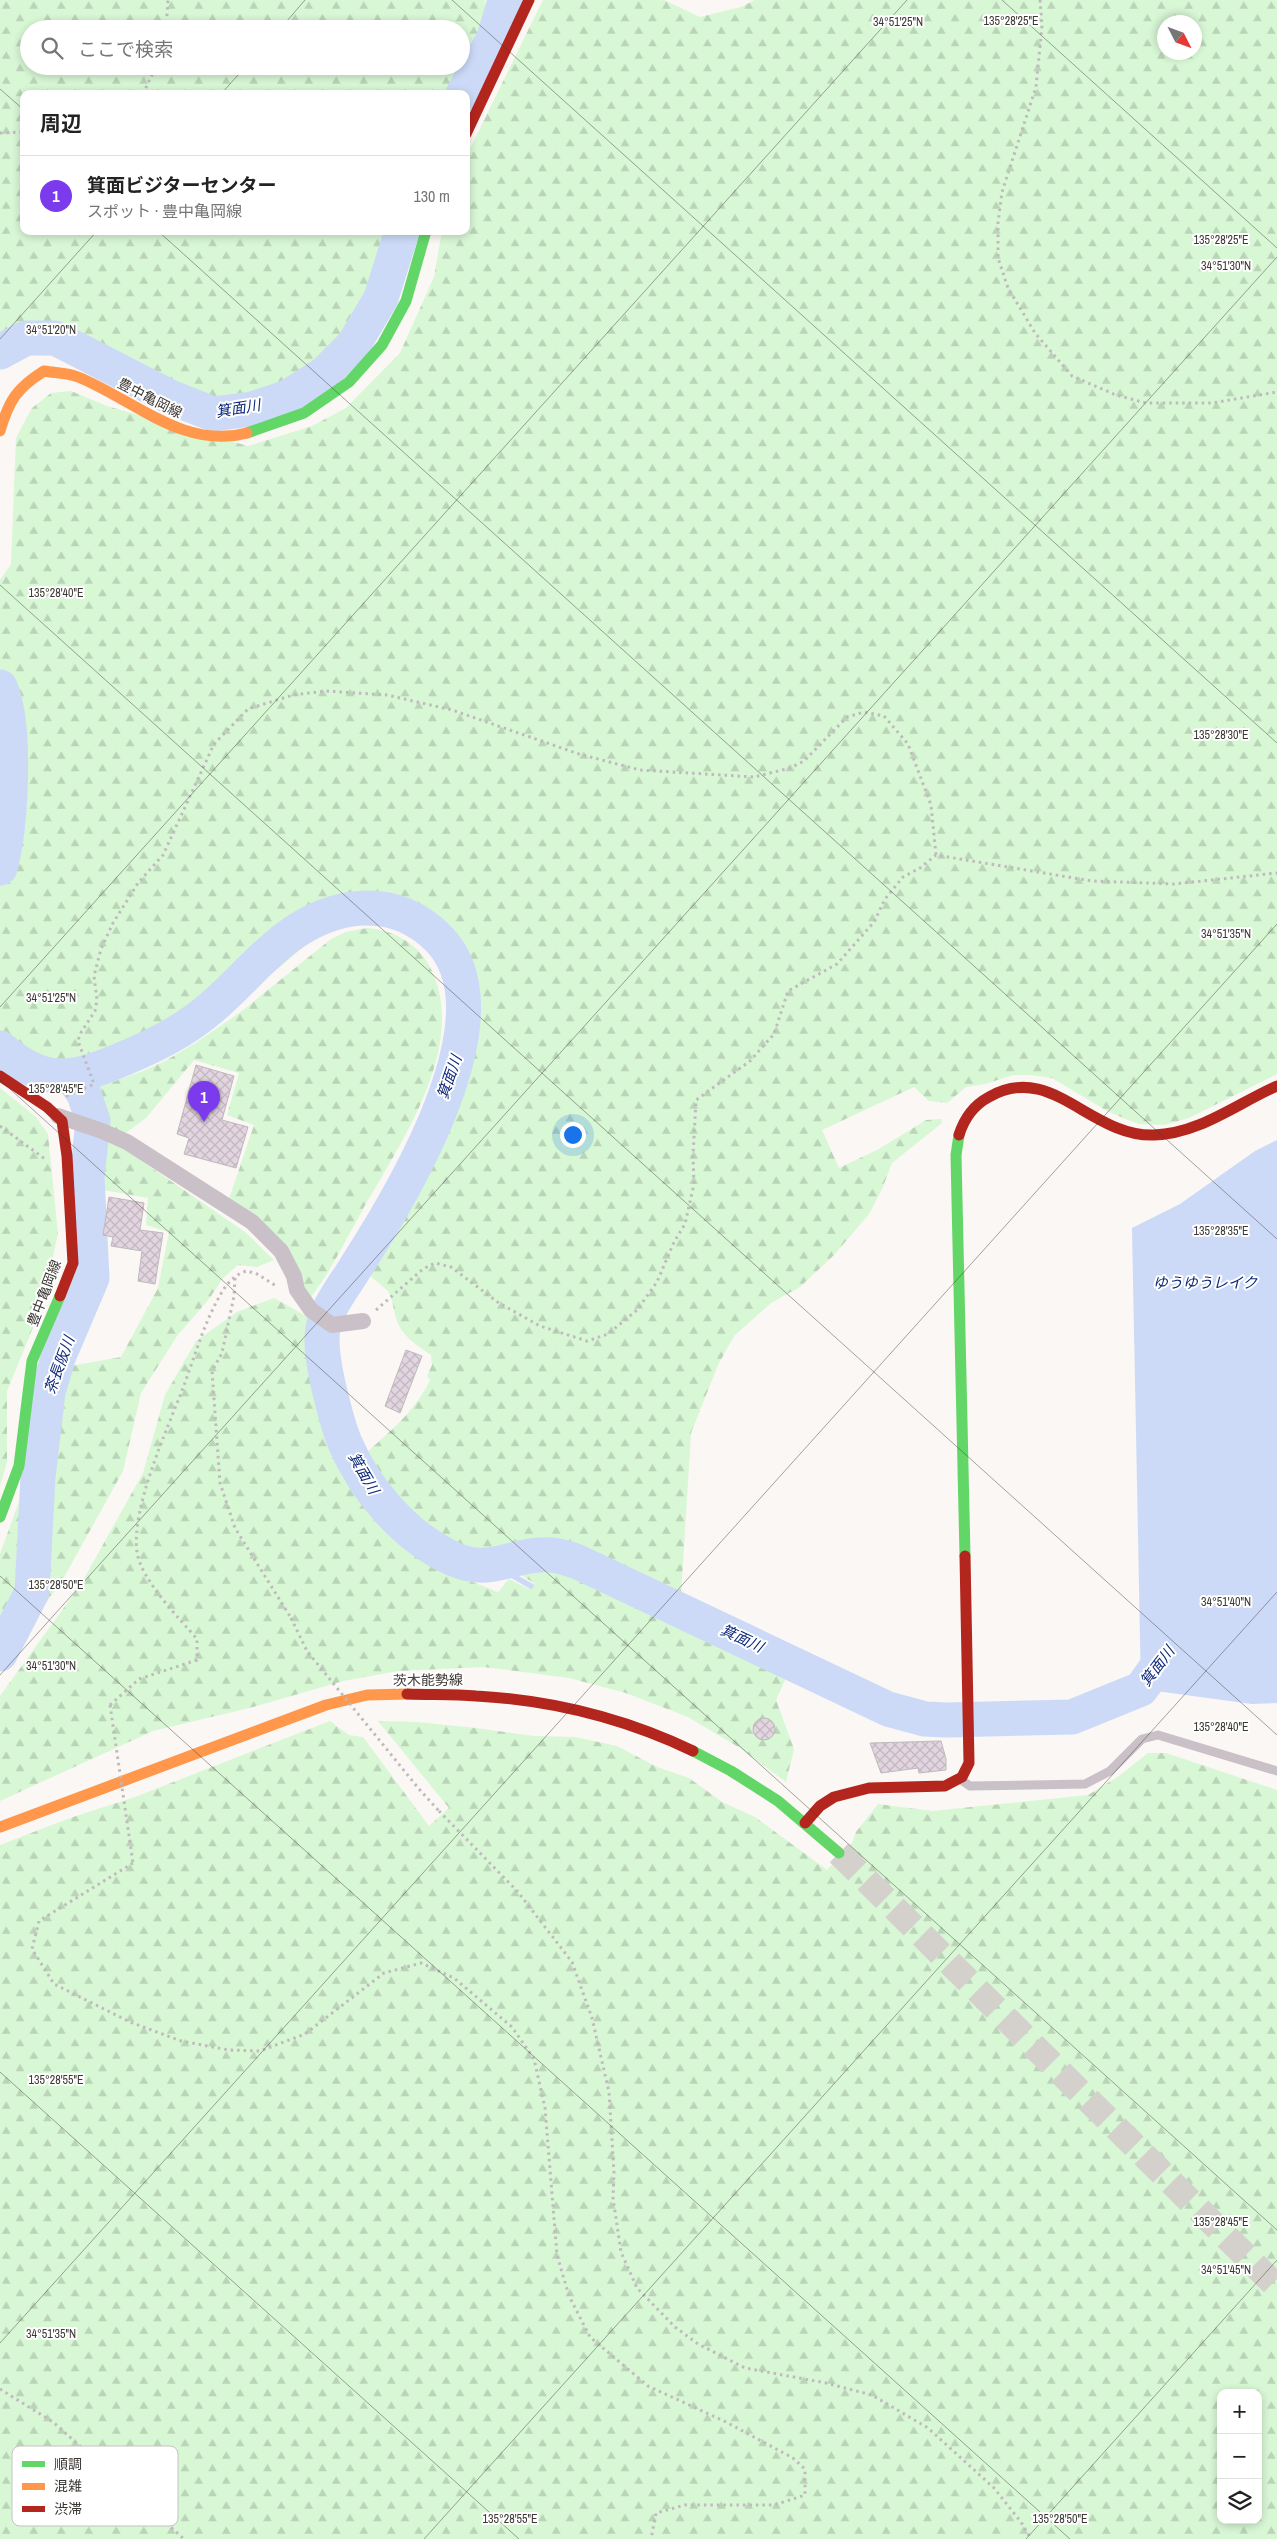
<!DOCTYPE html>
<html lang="ja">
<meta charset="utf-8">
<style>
body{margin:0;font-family:"Archivo Narrow","Noto Sans JP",sans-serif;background:#f6f6f6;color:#222}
.controls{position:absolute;right:15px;bottom:15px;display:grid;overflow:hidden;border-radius:10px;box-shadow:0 2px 8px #0003}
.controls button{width:45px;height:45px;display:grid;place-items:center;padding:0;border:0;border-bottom:1px solid #e0e0e0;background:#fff;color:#222;font:25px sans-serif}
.compass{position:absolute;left:1157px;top:15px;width:45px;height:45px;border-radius:50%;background:#fff;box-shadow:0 2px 8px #0003;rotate:132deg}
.you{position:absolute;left:572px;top:1134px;width:18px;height:18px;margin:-12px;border:4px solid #fff;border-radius:50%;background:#1a73e8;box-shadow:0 0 0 8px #1a73e833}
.badge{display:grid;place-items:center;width:32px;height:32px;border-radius:50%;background:#7c3aed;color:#fff;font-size:16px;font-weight:700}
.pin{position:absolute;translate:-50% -41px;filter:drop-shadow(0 1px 2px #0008)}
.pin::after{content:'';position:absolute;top:26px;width:18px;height:15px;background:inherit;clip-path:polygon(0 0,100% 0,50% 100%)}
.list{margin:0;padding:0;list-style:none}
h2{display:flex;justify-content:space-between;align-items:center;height:65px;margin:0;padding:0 20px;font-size:21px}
h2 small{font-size:16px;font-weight:400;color:#767676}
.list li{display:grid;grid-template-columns:32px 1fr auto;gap:15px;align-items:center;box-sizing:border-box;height:80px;padding:0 20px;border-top:1px solid #e0e0e0}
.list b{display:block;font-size:19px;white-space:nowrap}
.list p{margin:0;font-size:16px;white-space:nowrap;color:#767676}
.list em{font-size:16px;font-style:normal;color:#767676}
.icon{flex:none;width:28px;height:28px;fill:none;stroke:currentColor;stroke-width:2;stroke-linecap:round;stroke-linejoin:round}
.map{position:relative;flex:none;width:1277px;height:2539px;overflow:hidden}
.search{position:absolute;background:#fff;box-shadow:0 2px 8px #0003;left:20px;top:20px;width:450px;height:55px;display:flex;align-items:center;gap:12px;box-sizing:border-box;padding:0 18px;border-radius:28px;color:#767676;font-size:19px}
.panel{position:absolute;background:#fff;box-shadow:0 2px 8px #0003;left:20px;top:90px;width:450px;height:145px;border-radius:10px}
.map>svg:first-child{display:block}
.forest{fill:url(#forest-firs);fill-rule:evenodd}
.water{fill:#ccdaf8}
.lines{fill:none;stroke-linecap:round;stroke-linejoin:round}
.stream{stroke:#ccdaf8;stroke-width:5.5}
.river{stroke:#ccdaf8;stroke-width:35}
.building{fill:url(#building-cross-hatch);stroke:#bebabb}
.primary-tunnel{stroke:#d4d1cd;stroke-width:26;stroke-dasharray:26 13;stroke-linecap:butt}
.path{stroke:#c0babe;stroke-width:3;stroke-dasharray:2.5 4;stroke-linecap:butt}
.lane{stroke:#c9c0c8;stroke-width:9}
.street{stroke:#c9c0c8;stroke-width:16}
.fast{stroke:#63d668;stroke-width:11}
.slow{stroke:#ff974d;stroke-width:11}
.jam{stroke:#b3261e;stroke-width:11}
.path-bridge{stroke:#c0babe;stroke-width:3;stroke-dasharray:2.5 4;stroke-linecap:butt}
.ticks{fill:none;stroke:#3b3733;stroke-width:1;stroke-opacity:0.45}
.labels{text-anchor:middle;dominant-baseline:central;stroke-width:4;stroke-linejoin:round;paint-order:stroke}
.street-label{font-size:14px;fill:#3b3733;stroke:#fff}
.water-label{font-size:15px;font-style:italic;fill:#0f2a7a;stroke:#fff}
.key{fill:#fff;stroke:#c4c3c2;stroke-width:1}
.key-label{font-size:14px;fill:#3b3733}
.ticks-label{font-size:12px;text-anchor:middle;fill:#3b3733;stroke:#fff;stroke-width:4;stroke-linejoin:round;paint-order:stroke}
</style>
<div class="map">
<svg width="1277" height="2539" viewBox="0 0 1277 2539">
<defs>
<pattern id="forest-firs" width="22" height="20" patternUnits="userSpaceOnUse" patternTransform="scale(1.25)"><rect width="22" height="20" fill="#d8f7d5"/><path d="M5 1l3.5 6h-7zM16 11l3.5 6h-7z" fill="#bad4b7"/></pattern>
<pattern id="building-cross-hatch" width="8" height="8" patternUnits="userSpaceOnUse" patternTransform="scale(1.25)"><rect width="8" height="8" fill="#e2d5e0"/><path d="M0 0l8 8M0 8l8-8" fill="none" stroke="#c3b7c1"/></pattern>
</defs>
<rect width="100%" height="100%" fill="#faf7f4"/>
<!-- forest -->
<path class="forest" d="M 0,0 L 485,0 L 486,16 L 461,66 L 461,29 L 29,29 L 29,66 L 461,66 L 447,94 L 24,94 L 24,231 L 389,231 L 368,295 L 346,336 L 319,366 L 271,389 L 212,402 L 58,325 L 25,326 L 0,339 Z
M 543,0 L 664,0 L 700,17 L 741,7 L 755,0 L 1277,0 L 1277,1074 L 1189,1118 L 1164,1125 L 1139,1124 L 1128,1120 L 1107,1111 L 1052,1078 L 1031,1075 L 1013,1075 L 985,1084 L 966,1087 L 947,1103 L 929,1101 L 914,1087 L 822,1130 L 839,1168 L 879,1149 L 926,1120 L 941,1119 L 942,1123 L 892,1163 L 882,1189 L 869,1214 L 834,1255 L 800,1287 L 771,1303 L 734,1336 L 718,1365 L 691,1433 L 681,1595 C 644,1579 602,1554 562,1545 C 534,1539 510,1551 483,1552 C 452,1553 400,1512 383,1488 C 375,1478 369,1466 364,1455 C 390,1431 414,1413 430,1380 L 427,1376 L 432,1365 L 431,1355 C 417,1345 401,1336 396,1318 C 393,1308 393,1300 388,1291 L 349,1258 C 390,1182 513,1016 423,938 C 402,920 372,912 344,920 C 319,929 297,954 276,970 C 221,1014 171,1049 105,1076 C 95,1080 80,1088 69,1088 C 44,1089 20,1076 0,1061 L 0,580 L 11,564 L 16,438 L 32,408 L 51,393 L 71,391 L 107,406 L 248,446 L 312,426 L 346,408 L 400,353 L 434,277 L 442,231 L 466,231 L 466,157 ZM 1164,22 L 1194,22 L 1194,52 L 1164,52 Z
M 367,928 C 394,930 419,944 431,969 C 469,1047 399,1145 362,1211 C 346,1239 331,1271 311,1297 L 229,1199 L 254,1125 L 227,1115 L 239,1073 L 194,1060 L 146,1118 L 124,1134 L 85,1120 L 76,1095 L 143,1071 L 165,1061 L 197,1042 L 242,1011 L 331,939 L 346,932 Z
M 0,1088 L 36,1117 L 48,1134 L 58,1234 L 41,1308 L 7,1391 L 7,1462 L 0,1486 Z
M 83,1130 L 117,1144 L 245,1232 L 274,1260 L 257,1267 L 238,1265 L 223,1278 L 209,1299 L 177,1336 L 141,1393 L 123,1471 L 63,1579 L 0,1667 L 0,1554 L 35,1457 L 43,1371 L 121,1357 L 158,1288 L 169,1232 L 146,1225 L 148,1198 L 98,1189 L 101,1262 L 83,1266 L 79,1154 Z
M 274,1298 L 317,1322 C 309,1400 329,1458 382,1516 C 393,1529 403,1541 416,1552 C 440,1570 470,1581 498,1592 L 509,1579 L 529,1589 L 534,1583 L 516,1572 L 545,1568 L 569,1572 L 594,1581 L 719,1642 L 719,1646 L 786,1678 L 776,1700 L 794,1749 L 786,1782 L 740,1748 L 688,1717 L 626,1693 L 569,1678 L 484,1667 L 398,1671 L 343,1681 L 253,1707 L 153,1731 L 0,1801 L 0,1696 L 81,1584 L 143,1473 L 165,1395 L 196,1341 L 237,1312 Z
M 330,1721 L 349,1735 L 363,1737 L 429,1826 L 449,1808 L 378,1721 L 417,1722 L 476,1728 L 534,1736 L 575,1737 L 617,1746 L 657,1767 L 689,1778 L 722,1802 L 755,1817 L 827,1870 L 852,1843 L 856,1832 L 878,1804 L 932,1811 L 1088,1795 L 1119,1776 L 1148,1753 L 1166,1753 L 1277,1790 L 1277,2539 L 0,2539 L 0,1845 L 70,1818 L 135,1797 ZM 1221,2393 L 1258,2393 L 1258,2520 L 1221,2520 Z"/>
<!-- water -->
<path class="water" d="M 1277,1140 L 1277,1703 L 1252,1704 L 1141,1689 L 1132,1228 L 1180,1204 L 1255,1151 Z"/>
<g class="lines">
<!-- stream -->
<path class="stream" d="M 495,1566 L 531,1586"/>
<!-- river -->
<path class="river" d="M 463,94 L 494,38 L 505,0
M 0,352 L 26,338 L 55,338 L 170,397 L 213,414 L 252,409 L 288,397 L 324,374 L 354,344 L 381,298 L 402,231
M 0,687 C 17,725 11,828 0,868
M 0,1048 C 42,1084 69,1082 118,1061 C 152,1047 183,1032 211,1008 C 237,986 259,959 285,939 C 332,903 393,893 438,938 C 513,1013 402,1195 357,1265 C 347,1282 333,1299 326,1317 C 318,1336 324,1365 328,1384 C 333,1404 337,1424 345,1443 C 365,1489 402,1533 447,1556 C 491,1579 510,1552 552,1555 C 561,1556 570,1559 578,1562 L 888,1709 L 925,1719 L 946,1720 L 1072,1717 L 1141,1689 L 1169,1650
M 0,1654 L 32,1592 L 38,1477 L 48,1392 L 58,1358 L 92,1278 L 87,1177 L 93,1121 L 84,1094 L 72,1077"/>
</g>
<!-- building -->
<path class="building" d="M 196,1065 L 234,1076 L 222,1120 L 248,1127 L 236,1168 L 184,1154 L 189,1138 L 177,1134 Z
M 109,1197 L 144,1203 L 140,1230 L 163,1233 L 155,1284 L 138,1281 L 142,1251 L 111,1246 L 113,1237 L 103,1235 Z
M 406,1350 L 422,1356 L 400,1413 L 385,1406 Z
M753 1729a11 11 0 1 1 22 0a11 11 0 1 1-22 0Z
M 941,1741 L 946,1759 L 946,1770 L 919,1773 L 918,1768 L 881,1773 L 870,1743 Z"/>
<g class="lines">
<!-- primary-tunnel -->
<path class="primary-tunnel" d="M 839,1853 L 1277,2287"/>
<!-- path -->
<path class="path" d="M 1040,0 L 1042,26 L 1036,87 L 1002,192 L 998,223 L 998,258 L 1008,288 L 1035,333 L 1072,376 L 1116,395 L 1146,403 L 1212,403 L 1277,392
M 166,29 L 168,0
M 143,94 L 156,66
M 0,133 L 24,132
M 66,1096 L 94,1084 L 78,1041 L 80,1034 L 95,1011 L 97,1000 L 94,976 L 101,949 L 113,923 L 138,883 L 163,855 L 214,744 L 248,709 L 293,695 L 326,691 L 387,695 L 452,710 L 579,754 L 640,770 L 754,777 L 790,768 L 804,761 L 847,717 L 864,712 L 884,716 L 908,744 L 931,805 L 936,855
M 0,1126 L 45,1159
M 235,1278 L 234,1296 L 222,1353 L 212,1371 L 220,1483 L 235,1528 L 291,1618
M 376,1310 L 423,1269 L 435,1263 L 451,1267 L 499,1303 L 540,1326 L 587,1341 L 608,1334 L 637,1310 L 657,1282 L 674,1242 L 685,1224 L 694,1184 L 693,1156 L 696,1100 L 750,1061 L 774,1034 L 788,991 L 837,964 L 874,922 L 885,899 L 903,877 L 920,868 L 936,855 L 1092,881 L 1174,884 L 1277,873
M 110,1705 L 139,1679 L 197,1660 L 197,1639 C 179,1618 141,1580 137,1552 C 131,1508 167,1430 183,1388 C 195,1356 204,1322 222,1292 C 227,1283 237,1273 247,1271 L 257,1274 L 278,1287
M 439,1811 L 518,1892 L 572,1962 L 592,2018 L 609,2092 L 614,2173 L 613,2198 L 621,2252 L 637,2288 L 675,2327 L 698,2344 L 745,2368 L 826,2383 L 872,2395 L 928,2428 L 994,2488 L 1021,2522 L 1031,2539
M 133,1863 L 39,1921 L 32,1949 L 54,1984 L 130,2022 L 181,2041 L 229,2050 L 260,2051 L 305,2034 L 384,1973 L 421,1963 L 454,1978 L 512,2027 L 534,2059 L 545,2108 L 557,2255 L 569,2296 L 590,2337 L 648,2386 L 726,2422 L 793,2458 L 805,2469 L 805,2495 L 774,2505 L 685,2505 L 656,2513 L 651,2539
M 0,2389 L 53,2422 L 184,2539"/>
<!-- lane -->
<path class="lane" d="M 960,1779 L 970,1786 L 1085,1784 L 1110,1771 L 1142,1739 L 1158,1735 L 1277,1771"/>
<!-- street -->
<path class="street" d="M 58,1116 L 102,1131 L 127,1142 L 252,1222 L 281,1251 L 294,1276 L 297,1290 L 311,1310 L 332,1325 L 363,1321"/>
<!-- fast -->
<path class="fast" d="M 247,433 L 304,413 L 349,382 L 382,345 L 406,301 L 426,231
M 959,1135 L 956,1155 L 965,1556
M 0,1517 L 19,1466 L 32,1361 L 60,1296
M 693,1751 L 731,1771 L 778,1801 L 839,1853"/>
<!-- slow -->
<path class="slow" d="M 0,431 C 9,400 17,388 44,371 C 55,373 68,373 78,377 C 133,399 183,450 247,433
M 0,1827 L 326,1705 L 367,1695 L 407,1694"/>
<!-- jam -->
<path class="jam" d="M 466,134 L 529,0
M 0,1076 L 47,1107 L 62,1121 L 67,1156 L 73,1263 L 60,1296
M 959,1135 C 964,1119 974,1105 989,1097 C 1051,1061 1090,1137 1154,1135 C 1199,1134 1238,1103 1277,1086
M 407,1694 C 430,1695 453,1694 476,1696 C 551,1700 626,1719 693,1751
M 805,1823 L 820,1806 L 834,1797 L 869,1788 L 945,1786 L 962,1777 L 969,1763 L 965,1556"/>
<!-- path-bridge -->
<path class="path-bridge" d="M 291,1618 L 307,1651 L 419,1789 L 439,1811
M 110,1705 L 133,1863"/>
</g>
<!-- ticks -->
<path class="ticks" d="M 452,0 L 1277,743M 1002,0 L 1277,248M 280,29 L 305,0M 0,89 L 24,110M 221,94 L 246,66M 158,231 L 1277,1239M 0,339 L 97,231M 0,585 L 1277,1735M 0,1007 L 907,0M 0,1080 L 1277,2230M 0,1576 L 1070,2539M 0,1675 L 1277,257M 0,2072 L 519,2539M 0,2343 L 1277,924M 424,2539 L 1277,1592M 1026,2539 L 1277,2260"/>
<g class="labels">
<!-- street labels -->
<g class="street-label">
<text transform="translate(150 398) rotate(27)">豊中亀岡線</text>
<text transform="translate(44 1293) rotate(-69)">豊中亀岡線</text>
<text transform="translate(428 1680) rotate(-1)">茨木能勢線</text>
</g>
<!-- water labels -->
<g class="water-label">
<text transform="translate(238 408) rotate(-9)">箕面川</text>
<text transform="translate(449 1077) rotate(-71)">箕面川</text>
<text x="1205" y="1282">ゆうゆうレイク</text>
<text transform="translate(59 1365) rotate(-70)">茶長阪川</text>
<text transform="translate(364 1473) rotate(60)">箕面川</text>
<text transform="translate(742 1638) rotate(25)">箕面川</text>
<text transform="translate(1157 1666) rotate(-53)">箕面川</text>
</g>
</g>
<!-- legend -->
<rect x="12" y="2446" width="166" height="80" rx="8" class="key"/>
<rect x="22" y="2461" width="23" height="6" fill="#63d668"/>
<rect x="22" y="2483" width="23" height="7" fill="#ff974d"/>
<rect x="22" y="2506" width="23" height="6" fill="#b3261e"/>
<g class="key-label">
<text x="54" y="2469">順調</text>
<text x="54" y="2491">混雑</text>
<text x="54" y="2514">渋滞</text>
</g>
<g class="ticks-label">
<text x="1011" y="25">135°28'25"E</text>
<text x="898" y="26">34°51'25"N</text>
<text x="1221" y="244">135°28'25"E</text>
<text x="1226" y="270">34°51'30"N</text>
<text x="51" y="334">34°51'20"N</text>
<text x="56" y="597">135°28'40"E</text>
<text x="1221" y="739">135°28'30"E</text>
<text x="1226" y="938">34°51'35"N</text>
<text x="51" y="1002">34°51'25"N</text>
<text x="56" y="1093">135°28'45"E</text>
<text x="1221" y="1235">135°28'35"E</text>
<text x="56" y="1589">135°28'50"E</text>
<text x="1226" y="1606">34°51'40"N</text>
<text x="51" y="1670">34°51'30"N</text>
<text x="1221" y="1731">135°28'40"E</text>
<text x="56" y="2084">135°28'55"E</text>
<text x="1221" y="2226">135°28'45"E</text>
<text x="1226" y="2274">34°51'45"N</text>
<text x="51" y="2338">34°51'35"N</text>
<text x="510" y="2523">135°28'55"E</text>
<text x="1060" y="2523">135°28'50"E</text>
</g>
</svg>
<div class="controls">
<button>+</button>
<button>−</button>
<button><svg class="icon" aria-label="layers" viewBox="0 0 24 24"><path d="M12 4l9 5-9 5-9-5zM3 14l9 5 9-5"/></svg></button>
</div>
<svg class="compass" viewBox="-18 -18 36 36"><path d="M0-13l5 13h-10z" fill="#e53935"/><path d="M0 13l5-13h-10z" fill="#767676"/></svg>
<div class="you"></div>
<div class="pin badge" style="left:204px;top:1122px">1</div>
<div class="search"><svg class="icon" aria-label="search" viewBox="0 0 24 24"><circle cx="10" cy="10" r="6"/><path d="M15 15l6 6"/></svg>ここで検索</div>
<section class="panel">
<h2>周辺<small></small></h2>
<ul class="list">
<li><span class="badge">1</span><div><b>箕面ビジターセンター</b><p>スポット · 豊中亀岡線</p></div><em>130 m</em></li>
</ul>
</section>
</div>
